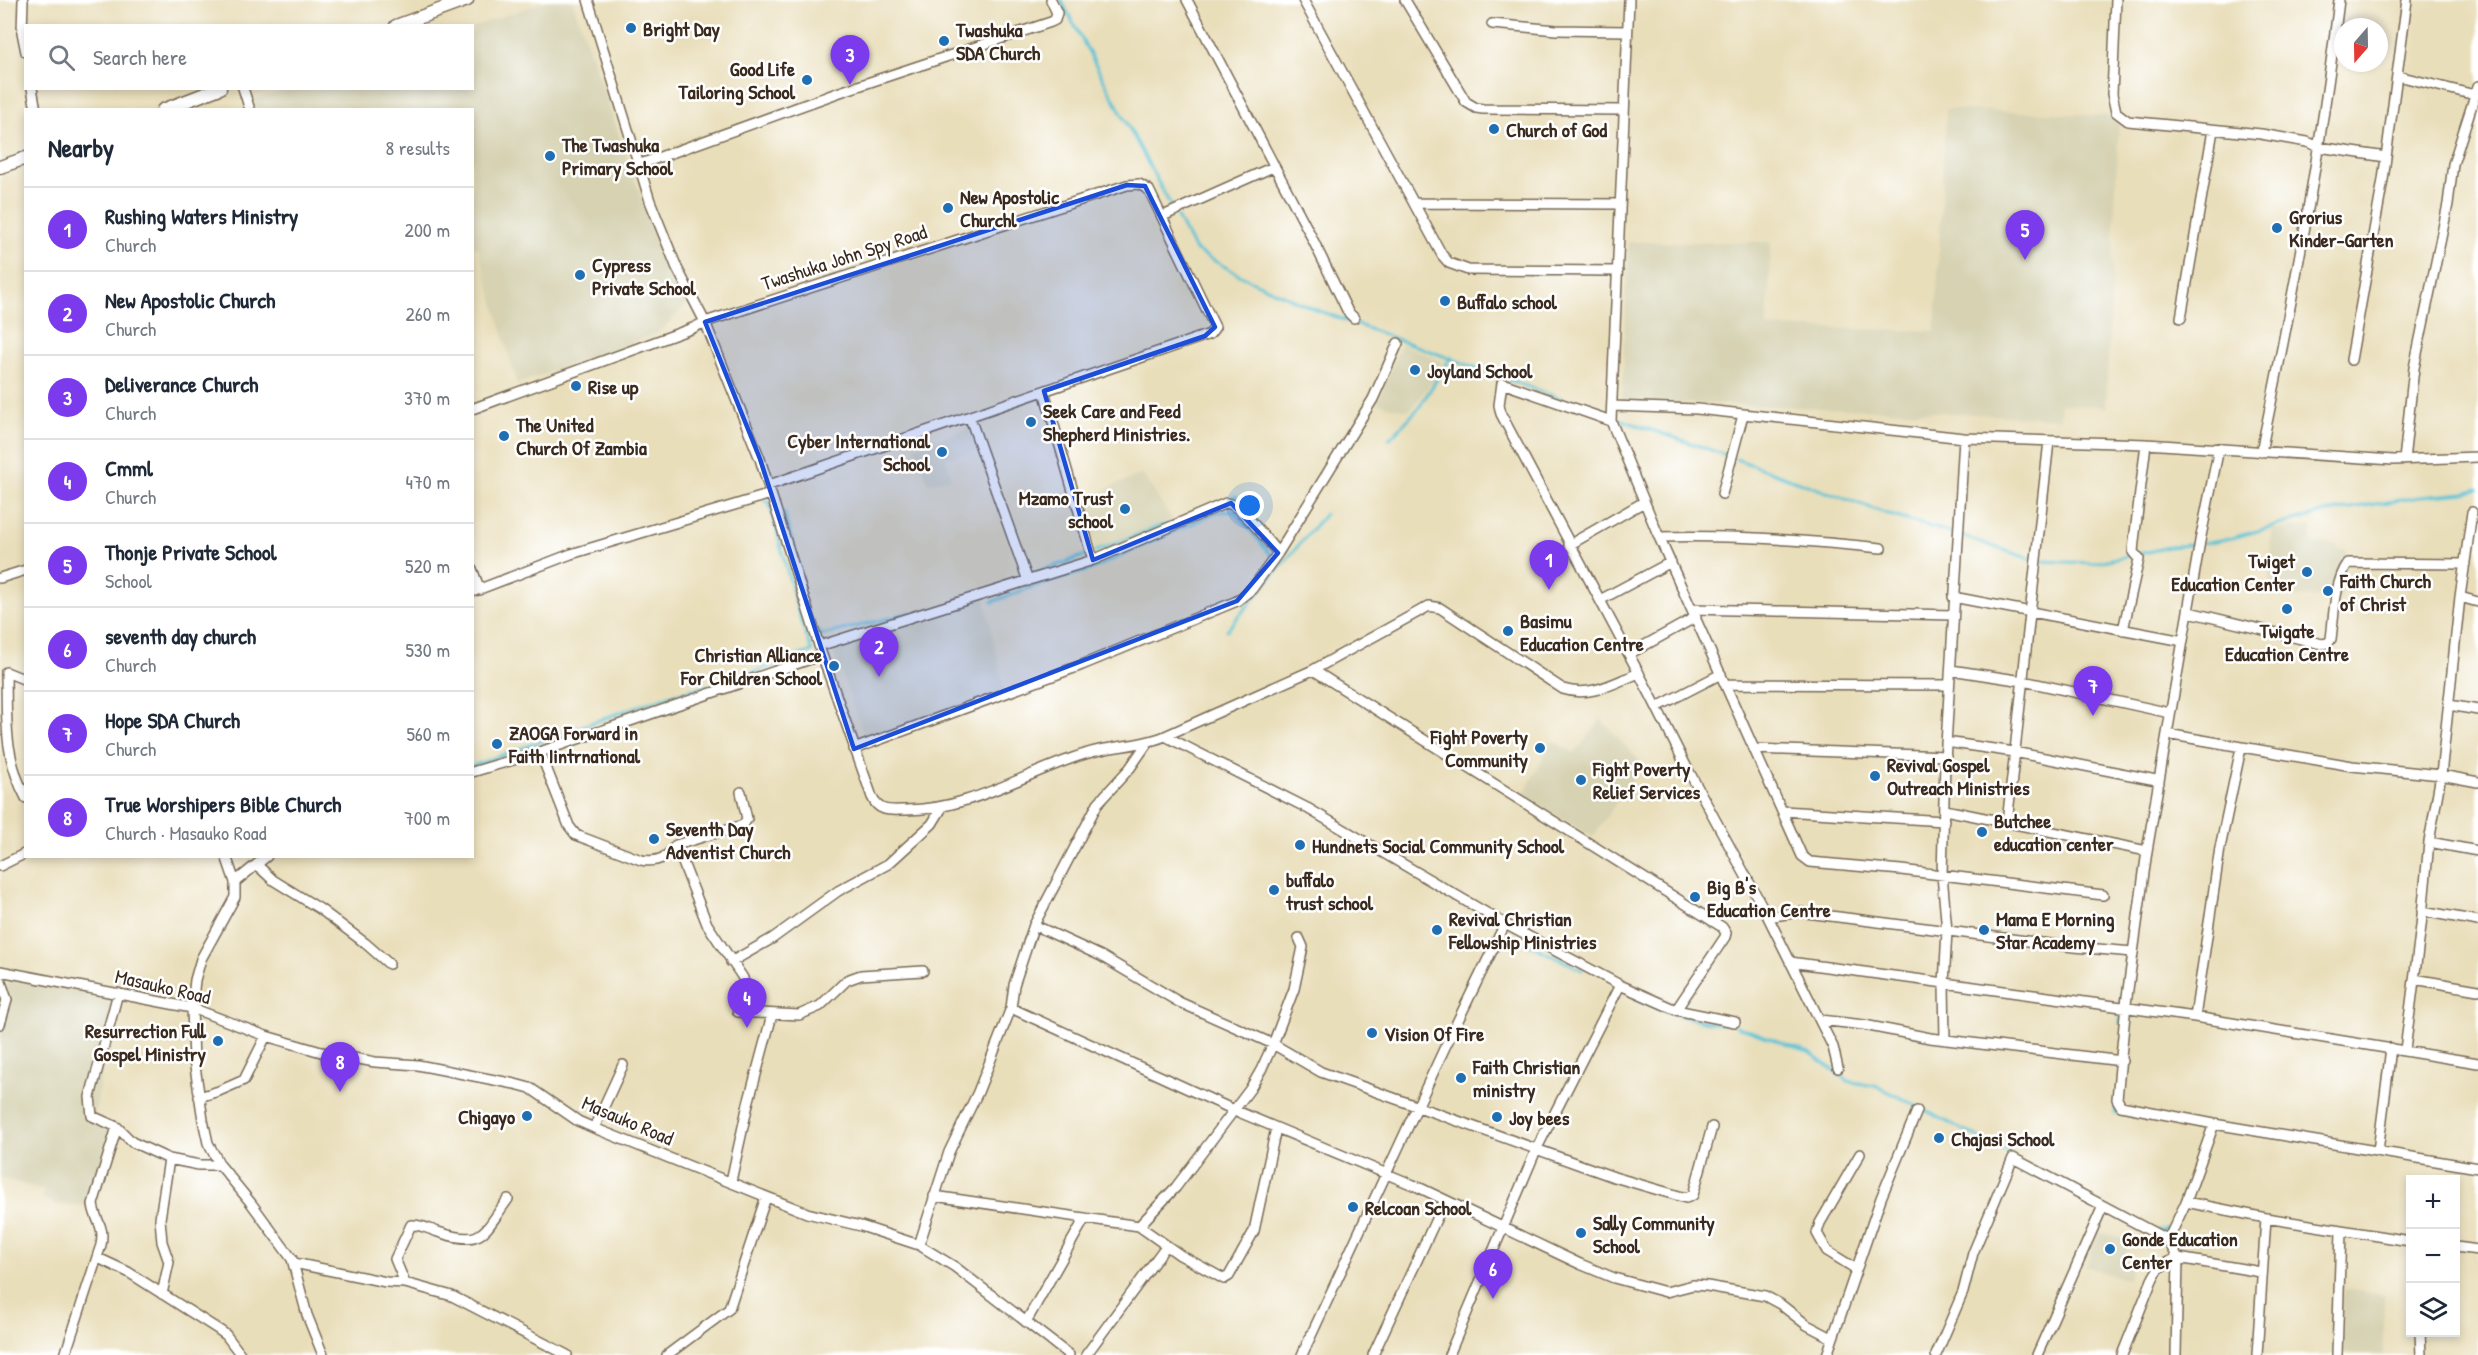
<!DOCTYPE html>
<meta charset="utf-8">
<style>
body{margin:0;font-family:"Patrick Hand",sans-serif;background:#f2f2f3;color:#1f2937}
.controls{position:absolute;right:18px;bottom:18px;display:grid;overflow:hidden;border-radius:0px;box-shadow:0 3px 9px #0003}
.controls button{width:54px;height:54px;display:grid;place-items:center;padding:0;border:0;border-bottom:2px solid #e0e1e3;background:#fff;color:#1f2937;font:30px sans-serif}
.compass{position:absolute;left:2334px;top:18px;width:54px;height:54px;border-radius:50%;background:#fff;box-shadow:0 3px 9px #0003;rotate:200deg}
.you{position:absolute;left:1250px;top:506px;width:21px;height:21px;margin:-15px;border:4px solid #fff;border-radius:50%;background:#1a73e8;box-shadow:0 0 0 9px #1a73e833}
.badge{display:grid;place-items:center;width:39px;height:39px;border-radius:50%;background:#7c3aed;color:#fff;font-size:20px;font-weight:700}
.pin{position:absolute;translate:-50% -50px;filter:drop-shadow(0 2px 3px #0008)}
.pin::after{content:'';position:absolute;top:32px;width:21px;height:18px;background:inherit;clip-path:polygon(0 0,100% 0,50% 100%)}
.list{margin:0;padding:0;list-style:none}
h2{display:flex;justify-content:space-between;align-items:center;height:78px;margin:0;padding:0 24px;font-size:26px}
h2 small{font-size:20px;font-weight:400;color:#747a83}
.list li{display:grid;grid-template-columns:39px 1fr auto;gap:18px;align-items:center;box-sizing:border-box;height:84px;padding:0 24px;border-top:2px solid #e0e1e3}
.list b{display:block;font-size:22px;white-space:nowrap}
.list p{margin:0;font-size:20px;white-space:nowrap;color:#747a83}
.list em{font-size:20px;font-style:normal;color:#747a83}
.icon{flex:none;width:33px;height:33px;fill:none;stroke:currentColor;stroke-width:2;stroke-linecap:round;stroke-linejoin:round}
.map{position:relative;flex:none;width:2478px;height:1355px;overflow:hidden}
.search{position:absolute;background:#fff;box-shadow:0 3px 9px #0003;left:24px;top:24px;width:450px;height:66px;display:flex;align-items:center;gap:15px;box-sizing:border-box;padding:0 21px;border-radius:0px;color:#747a83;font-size:22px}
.panel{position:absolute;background:#fff;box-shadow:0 3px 9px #0003;left:24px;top:108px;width:450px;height:750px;border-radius:0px}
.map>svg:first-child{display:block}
.built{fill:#d6d2b2}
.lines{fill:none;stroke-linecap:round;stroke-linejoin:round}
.stream{stroke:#59c2d5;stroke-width:3}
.minor-casing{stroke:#786955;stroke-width:12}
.secondary-casing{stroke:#786955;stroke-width:15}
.minor{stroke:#fff;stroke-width:9}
.secondary{stroke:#fff;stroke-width:12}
.marked{fill:#1d4ed8;fill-opacity:0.2;stroke:#1d4ed8;stroke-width:4.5;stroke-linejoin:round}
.poi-dot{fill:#1f6fb2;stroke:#fff;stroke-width:2}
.labels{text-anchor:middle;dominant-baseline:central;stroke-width:5;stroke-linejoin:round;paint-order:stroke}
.poi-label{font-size:20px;font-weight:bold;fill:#3b2a1e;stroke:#fff;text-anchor:start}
.street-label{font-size:20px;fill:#3b2a1e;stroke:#fff}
</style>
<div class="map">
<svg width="2478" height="1355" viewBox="0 0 2478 1355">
<rect width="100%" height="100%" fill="#fff"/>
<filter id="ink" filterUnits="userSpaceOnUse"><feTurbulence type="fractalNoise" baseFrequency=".0167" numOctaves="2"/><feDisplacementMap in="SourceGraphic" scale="12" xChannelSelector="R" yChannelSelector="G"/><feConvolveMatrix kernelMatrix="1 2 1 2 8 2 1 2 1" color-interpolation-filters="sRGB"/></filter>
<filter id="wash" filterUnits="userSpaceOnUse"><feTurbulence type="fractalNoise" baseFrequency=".008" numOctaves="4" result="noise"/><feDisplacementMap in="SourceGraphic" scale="24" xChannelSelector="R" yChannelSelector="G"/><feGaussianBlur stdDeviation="1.35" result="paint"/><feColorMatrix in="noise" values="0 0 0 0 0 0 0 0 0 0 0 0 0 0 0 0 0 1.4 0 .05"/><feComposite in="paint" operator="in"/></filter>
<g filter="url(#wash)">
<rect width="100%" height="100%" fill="#e9deba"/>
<!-- built -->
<path class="built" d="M 549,0 L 572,0 L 643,202 L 687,304 L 657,334 L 517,384 L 478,247 L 473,248 L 472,110 L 256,110 L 253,100 L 289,89 L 472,88 L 473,27 Z
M 1946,109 L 2119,116 L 2106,407 L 2061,404 L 2060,419 L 1939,412 L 1622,401 L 1628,242 L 1771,242 L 1767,327 L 1935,331 Z
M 1401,344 L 1443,362 L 1435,379 L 1409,411 L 1377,403 Z
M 973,427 L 981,450 L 946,458 L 951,478 L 928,483 L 915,447 Z
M 1142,474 L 1174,522 L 1093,550 L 1090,528 L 1082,504 L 1110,487 Z
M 2312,526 L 2311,542 L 2337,545 L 2337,549 L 2347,549 L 2341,599 L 2269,595 L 2271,530 Z
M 984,595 L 1006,699 L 866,741 L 831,644 Z
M 1601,719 L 1642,764 L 1593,837 L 1523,795 L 1552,741 L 1575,753 Z
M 12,974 L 113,996 L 95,1116 L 117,1124 L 90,1205 L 58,1205 L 42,1198 L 44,1190 L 0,1178 L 0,1005 Z
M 2097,1232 L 2132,1240 L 2122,1260 L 2133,1264 L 2127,1280 L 2086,1266 Z
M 2345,1289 L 2384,1295 L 2384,1354 L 2344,1353 L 2342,1321 L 2343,1292 Z"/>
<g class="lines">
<!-- stream -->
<path class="stream" d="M 1061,0 L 1172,208
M 1177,217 L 1195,250 L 1245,278 L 1314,309 L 1576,404
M 1616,418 L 1729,456
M 1389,439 L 1418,409 L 1451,357
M 1736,459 L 1893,516 L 1955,534
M 1227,500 L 1236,496 L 1246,510
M 784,512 L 799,568
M 1964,537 L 2031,559
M 2203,543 L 2232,538 L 2326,512 L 2420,497 L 2465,493 L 2478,489
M 1094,552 L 1163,525
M 2139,554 L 2169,547 L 2197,544
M 2038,561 L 2094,563 L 2131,555
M 1030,575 L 1089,554
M 1004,583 L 1020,577
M 992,602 L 1029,588 L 1092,569 L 1217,512 L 1234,511 L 1272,556
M 1227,630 L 1325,514
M 818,632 L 823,635 L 910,613
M 2166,709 L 2173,676
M 472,766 L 644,704 L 692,689 L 724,683 L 812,651 L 800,619 L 769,502 L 764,500
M 2136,896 L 2142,864
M 1504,932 L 1582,970
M 2128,949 L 2134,914
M 1633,996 C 1662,1012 1691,1020 1723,1024
M 2121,1005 L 2127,955
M 2120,1023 L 2121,1009
M 1736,1026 L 1809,1052 L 1848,1081 L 1879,1087 L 2013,1155
M 2116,1102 L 2115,1113 C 2145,1116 2182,1117 2208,1134
M 2178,1209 L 2188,1185
M 2157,1230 L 2162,1230 L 2170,1226"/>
</g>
</g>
<g filter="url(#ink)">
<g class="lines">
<!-- minor casing -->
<g class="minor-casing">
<path id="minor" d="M 23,0 L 22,32 L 26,52
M 588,0 L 650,201 L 677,268 L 705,322 L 760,459 L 822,655 L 872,797 C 879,813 891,810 906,810 C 972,810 1025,772 1085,754 C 1111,745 1140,747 1165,736 L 1307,808 L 1505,924 L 1620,985 L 1676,1010 L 1735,1022
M 1187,0 L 1309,232 L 1348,312 L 1354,318
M 1303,0 L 1442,255 L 1449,263 L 1468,270 L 1618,271
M 1405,0 L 1466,102 L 1476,108 L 1483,109 L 1624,110
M 1629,0 L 1611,421 L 1659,537 L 1802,856 L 1810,862 L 1901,870 L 2103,895
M 2116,0 L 2112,94 L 2116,112 L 2128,121 L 2261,134 L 2307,142 L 2319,147 L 2386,157
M 1492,24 L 1556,30 L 1627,31
M 2398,76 L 2475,95
M 32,88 L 36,110
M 243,88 L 250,110
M 638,165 L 840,92 L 1051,22 L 1055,20 L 1057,13 L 1051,0
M 1415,203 L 1620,204
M 1163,216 L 1273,167
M 2181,318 L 2213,130
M 2351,360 L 2383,180 L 2407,0
M 1044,391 L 1093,560
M 1612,406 L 1697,409 L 1964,438 L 2146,444 L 2393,460 L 2478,457
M 472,409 L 693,328 L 705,322 L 1127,185 L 1139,184 L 1149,190 L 1213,323 L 1215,327 L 1210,334 L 769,485
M 970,418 L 1028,581
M 1611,421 L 1502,383 L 1499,405 L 1501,414 L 1652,698 L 1686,766 L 1768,917 L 1833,1047 L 1838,1068
M 2219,448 L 2200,541 L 2147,851 L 2126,1004 L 2117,1099 L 2121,1106 L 2214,1124 L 2478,1168
M 2261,452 C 2292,302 2321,152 2339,0
M 2404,460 L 2414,368 L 2448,204 L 2453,164 L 2478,86
M 1722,494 L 1743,415
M 1659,537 C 1734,535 1807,540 1881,548
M 1569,545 L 1644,502
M 1278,553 L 1373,399 L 1398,343
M 472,569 L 480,590
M 0,578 L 26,570
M 472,592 L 571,554 L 771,494
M 1953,597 L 2183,641
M 2460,597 L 2478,602
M 1600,600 L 1671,562
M 1692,609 L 1953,615
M 2189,612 L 2322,644 L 2328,643 L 2331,639 C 2334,616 2334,583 2348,563 L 2465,564
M 2123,630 L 2139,559 L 2133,552 L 2134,541 L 2146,444
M 819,646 L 1093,560 L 1226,503 C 1241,504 1268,542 1278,553 L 1252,589 L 1237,601 L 1082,665 L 854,749
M 1629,654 L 1696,617
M 1313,670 L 1722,927 L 1726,933 L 1725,937 L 1676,1010
M 1951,670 L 2023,681 L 2170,713
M 26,680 L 6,672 C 7,719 3,754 26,798
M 1726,684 L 1949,685
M 2449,705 L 2478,710
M 1657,707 L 1721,674
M 2167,734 L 2352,766 L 2441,775 L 2478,782
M 1165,736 L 1313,670 L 1429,606 L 1440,608 L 1563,689 C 1590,698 1614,683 1639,673
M 1946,742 L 2014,752 L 2156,780 L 2159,783
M 1755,749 L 1946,756
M 540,752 L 569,826 L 576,835 L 641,860 C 657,863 667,858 676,845 L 743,825 L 747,819 L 741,792
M 472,772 L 540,752 L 822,655
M 1945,810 L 2147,851
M 1783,811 L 1944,821
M 2007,823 L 2049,441
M 2429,842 L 2478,851
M 676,845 L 707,924 L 743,978 L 744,984 L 738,1012 L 799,1015 L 820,1006 L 847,980 L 861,975 L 923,971
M 226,856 L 235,882 L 235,897 L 201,959 L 195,980 L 192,1008 L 194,1060 L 203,1120 L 208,1143 L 220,1165 L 251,1203 L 292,1259 L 307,1315 L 323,1355
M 257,865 L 273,880 L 320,909 L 365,943 L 389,964
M 0,866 L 26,853
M 235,882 L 267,856
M 2422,911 L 2478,921
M 1768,917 L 1799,912 L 2074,947 L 2133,952
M 1034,925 L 1101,956 L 1179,1002 L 1273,1044 L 1321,1072 L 1614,1177 L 1686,1198 L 1693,1195 L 1712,1127
M 731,962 L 773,938 L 838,891 L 888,864 L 932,824 L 943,806
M 1790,962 L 2195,1017 L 2478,1063
M 0,971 L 192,1008 L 266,1036 L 321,1052 L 375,1062 L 418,1065 L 515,1084 L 530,1088 L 578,1121 L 594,1128 L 807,1213 L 861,1226 L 919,1245 L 955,1267 L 1069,1355
M 0,979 L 7,1000 L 0,1024
M 2414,979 L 2478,990
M 118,993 L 90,1097 L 92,1116 L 117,1127 L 132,1142 L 169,1159 L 199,1165 L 220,1165
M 1011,1008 L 1234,1110 L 1418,1187 L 1580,1264 L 1614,1278 L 1666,1292 L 1693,1285 L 1707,1286 L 1765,1296 L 1780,1304 L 1807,1325 L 1832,1338
M 2195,1017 L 2220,848 L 2241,748
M 1820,1020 L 1864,1025 L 1930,1038 L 2122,1061
M 1945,1040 L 1944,984 L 1947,931 L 1942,875 L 1945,762 L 1964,438
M 2405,1050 L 2421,926 L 2429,842 L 2441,775 L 2460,597 L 2472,512
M 199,1097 L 219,1091 L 244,1080 L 266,1036
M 594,1128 L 623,1065
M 2378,1151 L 2391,1048
M 731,1181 L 748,1104 L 772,1015
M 934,1196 L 1139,1226 L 1180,1255 L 1224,1279 L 1229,1276 L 1254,1231 L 1276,1128
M 2186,1202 L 2266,1218 L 2410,1241
M 1139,1226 L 1176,1187 L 1250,1089 L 1261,1070 L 1273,1044 L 1294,989 L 1303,947 L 1299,938
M 2168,1240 L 2186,1202 L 2214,1124
M 919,1245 L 949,1152 L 978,1092 L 1011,1008 L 1014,985 L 1034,925 L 1098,803 L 1130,768 L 1148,742
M 2456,1247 L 2478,1250
M 98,1258 L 128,1272 L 219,1330 L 226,1335 L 241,1355
M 294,1263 L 386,1282 L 405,1283 L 452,1296 L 567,1355
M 1856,1269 L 1827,1251 L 1817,1233 L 1820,1223 L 1860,1154
M 405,1283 L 395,1259 L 411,1225 C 420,1224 429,1229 438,1232 C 484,1247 483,1233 508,1199
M 162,1294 L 169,1262 L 162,1242 L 160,1219 L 169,1159
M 1026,1322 L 1085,1218
M 2420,1332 L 2421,1355
M 65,1355 L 101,1245 C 105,1224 95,1222 93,1204 L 117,1127
M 667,1355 L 729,1309 L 766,1197
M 1086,1355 L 1166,1246
M 1302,1355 L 1445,1047 L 1505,924
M 1373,1355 L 1445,1200
M 1449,1355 L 1536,1150 L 1620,985
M 1827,1355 L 1881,1198 L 1917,1111
M 1936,1355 L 1963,1292 L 1973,1253 L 2013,1158 L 2168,1240 L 2178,1258 L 2176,1355
M 2037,1355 L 2103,1206
M 2122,1355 L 2152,1280 C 2158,1267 2164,1263 2178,1258 L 2261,1272
M 2257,1355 L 2266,1218
M 2337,1355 L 2341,1231"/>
</g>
<!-- secondary casing -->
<g class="secondary-casing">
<path id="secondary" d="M 396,26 L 467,0
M 163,110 L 220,88
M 0,167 L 26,158"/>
</g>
<!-- minor -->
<use href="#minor" class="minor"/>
<!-- secondary -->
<use href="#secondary" class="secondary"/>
</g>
</g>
<!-- marked area -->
<path class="marked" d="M 1127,185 L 1145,186 L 1215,327 L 1205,336 L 1044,391 L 1093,560 L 1231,503 L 1278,553 L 1237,601 L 854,749 L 760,459 L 705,322 Z"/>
<!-- markers -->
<g class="poi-dot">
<circle cx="631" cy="28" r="6"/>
<circle cx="944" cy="41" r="6"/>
<circle cx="807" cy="80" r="6"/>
<circle cx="1494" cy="129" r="6"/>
<circle cx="550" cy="156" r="6"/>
<circle cx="948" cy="208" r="6"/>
<circle cx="2277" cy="228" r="6"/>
<circle cx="580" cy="275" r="6"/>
<circle cx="1445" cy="301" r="6"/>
<circle cx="1415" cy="370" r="6"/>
<circle cx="576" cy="386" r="6"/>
<circle cx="1031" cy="422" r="6"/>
<circle cx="504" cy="436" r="6"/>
<circle cx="942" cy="452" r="6"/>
<circle cx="1125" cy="509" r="6"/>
<circle cx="2307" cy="572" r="6"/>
<circle cx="2328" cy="591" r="6"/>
<circle cx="2287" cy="609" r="6"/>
<circle cx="1508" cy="631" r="6"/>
<circle cx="834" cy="666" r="6"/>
<circle cx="497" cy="744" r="6"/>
<circle cx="1540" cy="748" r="6"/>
<circle cx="1875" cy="776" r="6"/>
<circle cx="1581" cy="780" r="6"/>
<circle cx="1982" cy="832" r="6"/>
<circle cx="654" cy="839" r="6"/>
<circle cx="1300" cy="845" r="6"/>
<circle cx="1274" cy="890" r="6"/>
<circle cx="1695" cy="897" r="6"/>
<circle cx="1437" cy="930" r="6"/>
<circle cx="1984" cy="930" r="6"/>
<circle cx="1372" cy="1033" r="6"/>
<circle cx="218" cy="1041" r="6"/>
<circle cx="1461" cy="1078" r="6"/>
<circle cx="527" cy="1116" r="6"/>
<circle cx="1497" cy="1117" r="6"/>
<circle cx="1939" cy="1138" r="6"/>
<circle cx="1353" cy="1207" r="6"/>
<circle cx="1581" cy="1233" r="6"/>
<circle cx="2110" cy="1249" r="6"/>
</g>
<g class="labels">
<!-- poi labels -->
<g class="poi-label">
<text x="643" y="28">Bright Day</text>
<text x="956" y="29">Twashuka<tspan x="956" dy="23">SDA Church</tspan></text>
<text x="795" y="68" text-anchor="end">Good Life<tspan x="795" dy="23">Tailoring School</tspan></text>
<text x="1506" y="129">Church of God</text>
<text x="562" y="144">The Twashuka<tspan x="562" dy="23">Primary School</tspan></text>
<text x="960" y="196">New Apostolic<tspan x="960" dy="23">Churchl</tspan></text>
<text x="2289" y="216">Grorius<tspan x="2289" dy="23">Kinder-Garten</tspan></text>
<text x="592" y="264">Cypress<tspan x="592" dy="23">Private School</tspan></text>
<text x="1457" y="301">Buffalo school</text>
<text x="1427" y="370">Joyland School</text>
<text x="588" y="386">Rise up</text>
<text x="1043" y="410">Seek Care and Feed<tspan x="1043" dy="23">Shepherd Ministries.</tspan></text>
<text x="516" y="424">The United<tspan x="516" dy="23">Church Of Zambia</tspan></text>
<text x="930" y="440" text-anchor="end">Cyber International<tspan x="930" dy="23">School</tspan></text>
<text x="1113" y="497" text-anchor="end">Mzamo Trust<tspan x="1113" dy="23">school</tspan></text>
<text x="2295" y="560" text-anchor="end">Twiget<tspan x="2295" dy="23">Education Center</tspan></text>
<text x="2340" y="580">Faith Church<tspan x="2340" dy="23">of Christ</tspan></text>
<text x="1520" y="620">Basimu<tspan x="1520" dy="23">Education Centre</tspan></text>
<text x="2287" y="630" text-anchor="middle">Twigate<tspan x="2287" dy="23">Education Centre</tspan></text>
<text x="822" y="654" text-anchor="end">Christian Alliance<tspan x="822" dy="23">For Children School</tspan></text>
<text x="509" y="732">ZAOGA Forward in<tspan x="509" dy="23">Faith Iintrnational</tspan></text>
<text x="1528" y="736" text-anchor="end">Fight Poverty<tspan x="1528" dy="23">Community</tspan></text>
<text x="1887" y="764">Revival Gospel<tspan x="1887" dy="23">Outreach Ministries</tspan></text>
<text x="1593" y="768">Fight Poverty<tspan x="1593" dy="23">Relief Services</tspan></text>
<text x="1994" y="820">Butchee<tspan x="1994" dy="23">education center</tspan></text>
<text x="666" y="828">Seventh Day<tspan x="666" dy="23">Adventist Church</tspan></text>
<text x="1312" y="845">Hundnets Social Community School</text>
<text x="1286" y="879">buffalo<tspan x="1286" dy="23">trust school</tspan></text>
<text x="1707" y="886">Big B's<tspan x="1707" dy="23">Education Centre</tspan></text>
<text x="1449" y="918">Revival Christian<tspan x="1449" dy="23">Fellowship Ministries</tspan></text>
<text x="1996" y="918">Mama E Morning<tspan x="1996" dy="23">Star Academy</tspan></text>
<text x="206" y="1030" text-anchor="end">Resurrection Full<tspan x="206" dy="23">Gospel Ministry</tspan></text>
<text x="1384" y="1033">Vision Of Fire</text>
<text x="1473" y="1066">Faith Christian<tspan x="1473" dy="23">ministry</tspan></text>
<text x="515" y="1116" text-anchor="end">Chigayo</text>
<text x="1509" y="1117">Joy bees</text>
<text x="1951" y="1138">Chajasi School</text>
<text x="1365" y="1207">Relcoan School</text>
<text x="1593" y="1222">Sally Community<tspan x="1593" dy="23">School</tspan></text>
<text x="2122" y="1238">Gonde Education<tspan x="2122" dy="23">Center</tspan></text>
</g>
<!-- street labels -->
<g class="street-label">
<text transform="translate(844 257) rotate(-18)">Twashuka John Spy Road</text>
<text transform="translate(163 986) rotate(13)">Masauko Road</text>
<text transform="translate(628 1120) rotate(23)">Masauko Road</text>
</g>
</g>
</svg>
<div class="controls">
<button>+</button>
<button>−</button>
<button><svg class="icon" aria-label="layers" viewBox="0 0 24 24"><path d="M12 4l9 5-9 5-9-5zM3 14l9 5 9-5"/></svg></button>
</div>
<svg class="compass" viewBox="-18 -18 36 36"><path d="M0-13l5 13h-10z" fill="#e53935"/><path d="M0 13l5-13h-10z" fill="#747a83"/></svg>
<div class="you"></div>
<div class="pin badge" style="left:1549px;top:590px">1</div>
<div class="pin badge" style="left:879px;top:677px">2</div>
<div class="pin badge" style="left:850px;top:85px">3</div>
<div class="pin badge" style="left:747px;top:1028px">4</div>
<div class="pin badge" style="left:2025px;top:260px">5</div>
<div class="pin badge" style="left:1493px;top:1299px">6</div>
<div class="pin badge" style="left:2093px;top:716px">7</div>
<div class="pin badge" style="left:340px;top:1092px">8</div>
<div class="search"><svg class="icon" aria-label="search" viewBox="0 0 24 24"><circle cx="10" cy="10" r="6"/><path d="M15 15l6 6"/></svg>Search here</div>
<section class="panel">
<h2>Nearby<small>8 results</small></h2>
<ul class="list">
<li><span class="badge">1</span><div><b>Rushing Waters Ministry</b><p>Church</p></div><em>200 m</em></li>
<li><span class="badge">2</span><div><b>New Apostolic Church</b><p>Church</p></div><em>260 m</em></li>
<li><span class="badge">3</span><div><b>Deliverance Church</b><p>Church</p></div><em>370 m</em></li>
<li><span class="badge">4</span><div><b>Cmml</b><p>Church</p></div><em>470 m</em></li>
<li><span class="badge">5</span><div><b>Thonje Private School</b><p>School</p></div><em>520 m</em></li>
<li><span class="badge">6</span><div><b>seventh day church</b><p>Church</p></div><em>530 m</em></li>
<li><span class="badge">7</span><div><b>Hope SDA Church</b><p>Church</p></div><em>560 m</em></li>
<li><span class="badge">8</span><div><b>True Worshipers Bible Church</b><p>Church · Masauko Road</p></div><em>700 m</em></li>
</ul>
</section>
</div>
